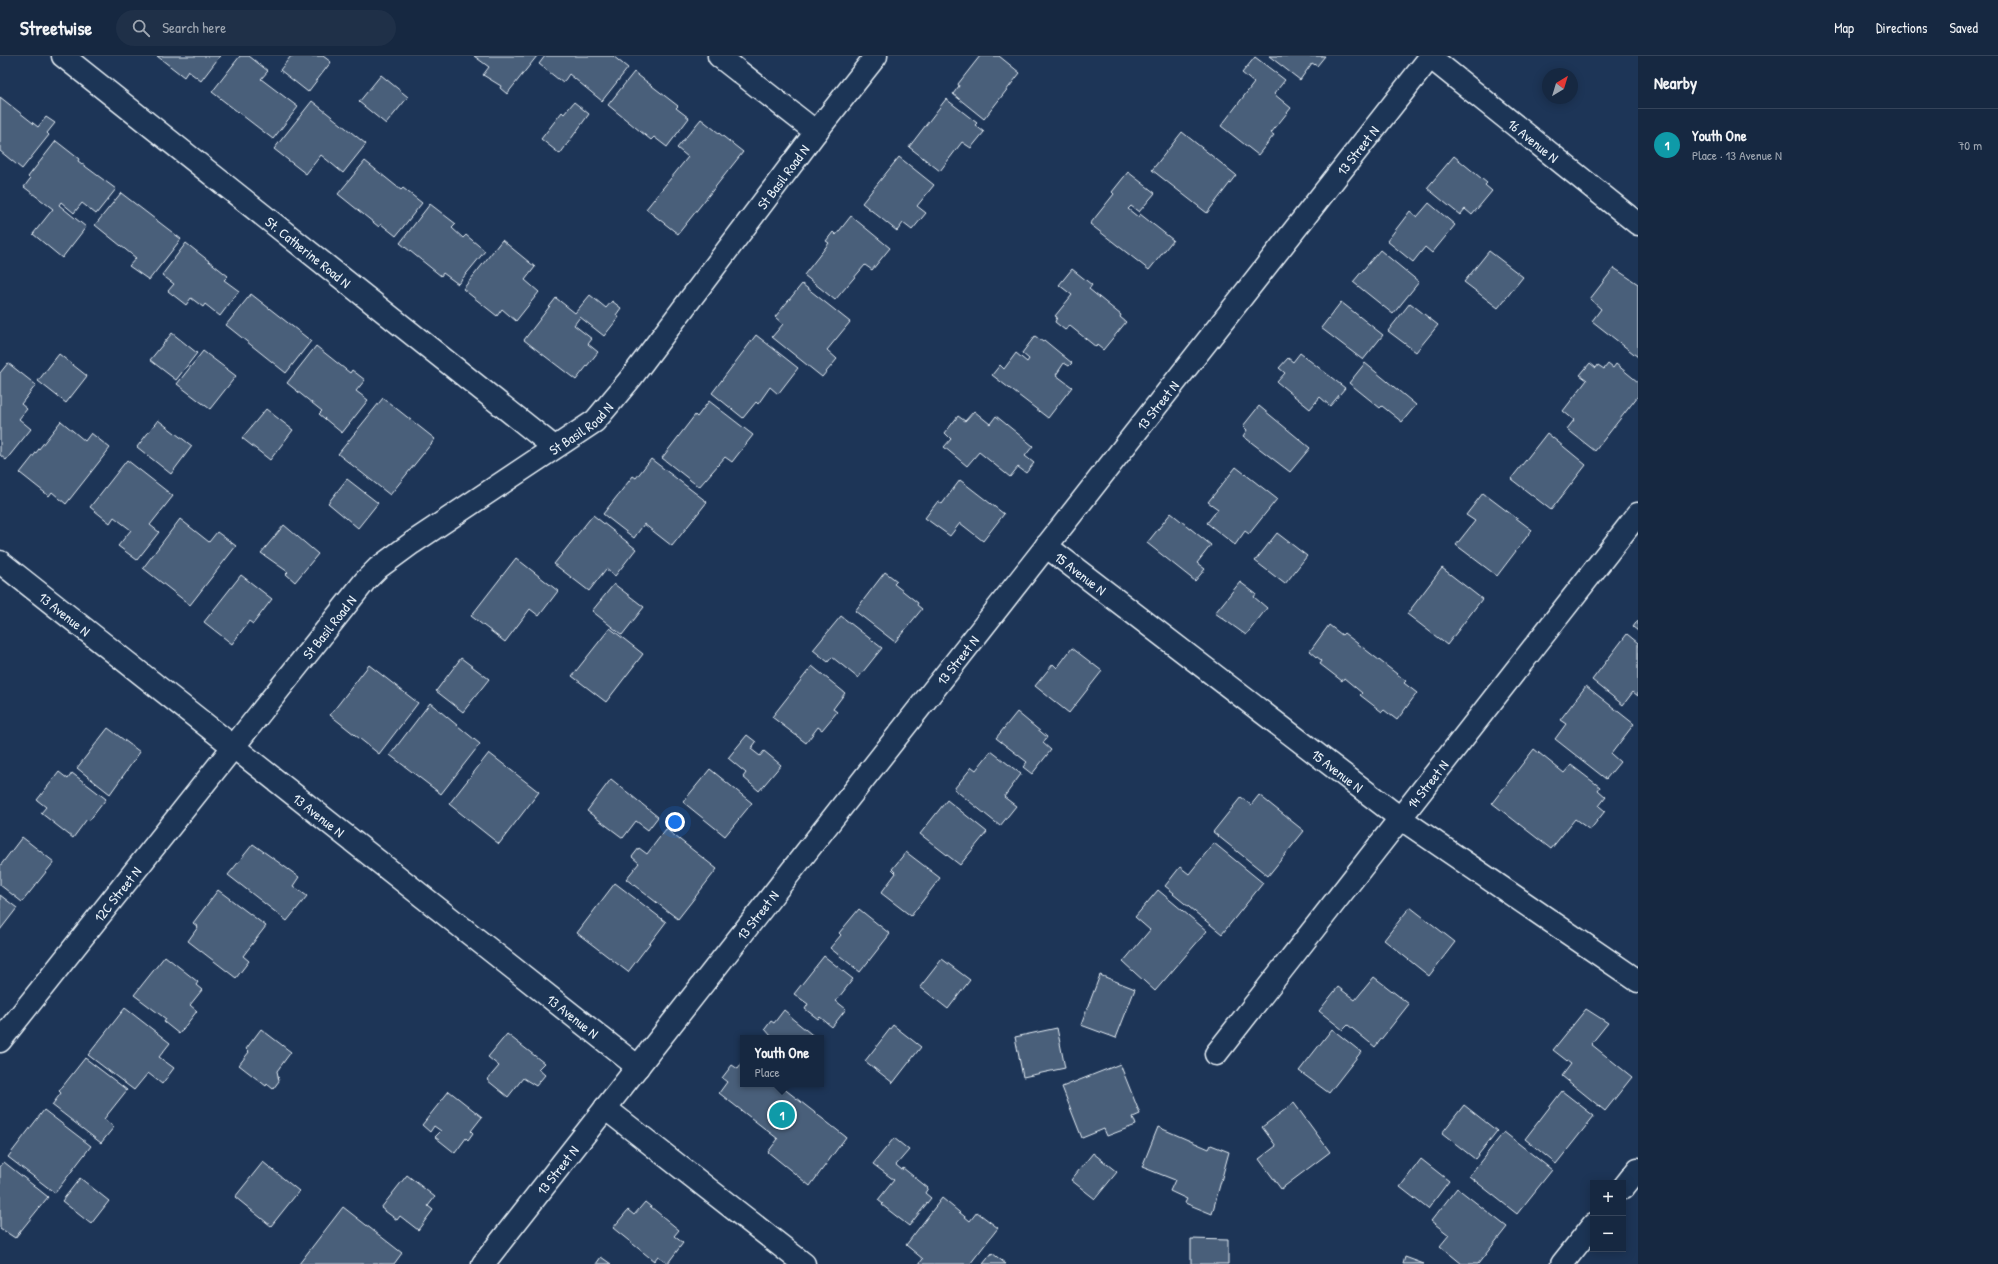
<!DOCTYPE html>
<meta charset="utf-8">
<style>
body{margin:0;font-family:"Patrick Hand",sans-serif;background:#1f3048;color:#f1f3f6}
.controls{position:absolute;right:12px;bottom:12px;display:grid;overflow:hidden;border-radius:0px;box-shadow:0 2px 10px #0003}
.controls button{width:36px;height:36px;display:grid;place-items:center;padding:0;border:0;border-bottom:1px solid #35445a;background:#162841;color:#f1f3f6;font:20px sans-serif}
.compass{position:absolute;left:1542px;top:12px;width:36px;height:36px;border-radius:50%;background:#162841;box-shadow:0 2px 10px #0003;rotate:38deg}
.you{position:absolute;left:675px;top:766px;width:14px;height:14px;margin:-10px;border:3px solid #fff;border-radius:50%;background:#1a73e8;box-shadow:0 0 0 6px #1a73e833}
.badge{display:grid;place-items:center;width:26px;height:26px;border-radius:50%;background:#8abfa5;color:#fff;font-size:13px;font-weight:700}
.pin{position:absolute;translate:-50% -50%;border:2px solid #fff;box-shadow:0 1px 4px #0006}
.popup{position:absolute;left:740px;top:979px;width:84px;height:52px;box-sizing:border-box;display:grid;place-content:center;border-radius:0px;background:#162841;filter:drop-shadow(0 1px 3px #0005);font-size:13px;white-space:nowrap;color:#9ea6b1}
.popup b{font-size:15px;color:#f1f3f6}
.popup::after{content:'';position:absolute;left:50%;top:100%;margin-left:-8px;border:8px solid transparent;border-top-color:#162841}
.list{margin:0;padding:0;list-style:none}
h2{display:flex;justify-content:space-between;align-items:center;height:52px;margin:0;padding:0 16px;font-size:17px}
h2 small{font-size:13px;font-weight:400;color:#9ea6b1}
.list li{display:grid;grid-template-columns:26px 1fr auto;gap:12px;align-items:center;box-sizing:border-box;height:72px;padding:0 16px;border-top:1px solid #35445a}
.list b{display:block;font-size:15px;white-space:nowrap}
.list p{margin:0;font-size:13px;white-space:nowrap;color:#9ea6b1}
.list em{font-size:13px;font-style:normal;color:#9ea6b1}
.icon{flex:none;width:22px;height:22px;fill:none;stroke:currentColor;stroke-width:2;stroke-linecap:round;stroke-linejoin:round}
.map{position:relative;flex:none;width:1638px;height:1208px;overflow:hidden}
header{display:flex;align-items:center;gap:24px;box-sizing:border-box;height:56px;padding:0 20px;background:#162841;border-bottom:1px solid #35445a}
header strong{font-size:19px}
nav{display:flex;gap:22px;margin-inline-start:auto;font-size:14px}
.search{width:280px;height:36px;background:#1f3048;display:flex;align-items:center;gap:10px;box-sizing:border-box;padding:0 14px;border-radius:22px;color:#9ea6b1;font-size:15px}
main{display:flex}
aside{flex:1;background:#162841}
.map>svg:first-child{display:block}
.building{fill:#495e7a;stroke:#e8f1f8}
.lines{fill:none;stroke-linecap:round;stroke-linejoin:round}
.street-casing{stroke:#e8f1f8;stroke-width:25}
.secondary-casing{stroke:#e8f1f8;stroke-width:25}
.street{stroke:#1d3557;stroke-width:22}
.secondary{stroke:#1d3557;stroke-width:22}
.labels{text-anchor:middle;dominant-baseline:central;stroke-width:4;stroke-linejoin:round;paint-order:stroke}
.street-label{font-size:14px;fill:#e8f1f8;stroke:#1d3557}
</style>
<header>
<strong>Streetwise</strong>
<div class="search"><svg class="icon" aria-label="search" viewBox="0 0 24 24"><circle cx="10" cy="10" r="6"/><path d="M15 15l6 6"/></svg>Search here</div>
<nav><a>Map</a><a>Directions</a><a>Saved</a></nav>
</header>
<main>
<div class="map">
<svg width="1638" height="1208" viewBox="0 0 1638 1208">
<rect width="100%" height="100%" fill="#1d3557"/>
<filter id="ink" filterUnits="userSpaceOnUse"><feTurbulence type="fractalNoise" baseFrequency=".025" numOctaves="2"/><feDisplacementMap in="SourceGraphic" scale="8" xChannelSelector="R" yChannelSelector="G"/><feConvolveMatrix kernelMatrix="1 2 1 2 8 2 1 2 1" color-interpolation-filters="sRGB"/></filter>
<g filter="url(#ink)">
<!-- building -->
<path class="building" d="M 157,0 L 220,0 L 201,25 L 188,15 L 184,21 Z
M 240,0 L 249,0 L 268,15 L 261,23 L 298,51 L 273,83 L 212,36 Z
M 291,0 L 323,0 L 331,6 L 308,36 L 280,14 Z
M 474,0 L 537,0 L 507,38 L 500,32 L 501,30 L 483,19 L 489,11 Z
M 545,0 L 613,0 L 628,12 L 602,45 L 569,18 L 563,27 L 539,8 Z
M 980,0 L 999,0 L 1020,17 L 984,63 L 953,38 L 959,30 L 958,28 Z
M 1269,0 L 1325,0 L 1317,10 L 1312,7 L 1300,24 Z
M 1255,1 L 1285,24 L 1274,38 L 1291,52 L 1271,77 L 1274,79 L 1258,99 L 1221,70 L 1254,27 L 1242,17 Z
M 634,16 L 678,50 L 676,52 L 689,62 L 667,91 L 654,81 L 651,84 L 608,49 Z
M 381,19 L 408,41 L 386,68 L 359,46 Z
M 0,41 L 38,71 L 46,61 L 55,67 L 47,77 L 49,79 L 22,113 L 0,95 Z
M 946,43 L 977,67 L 975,69 L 984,76 L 971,92 L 962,86 L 940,115 L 909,91 Z
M 312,45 L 366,88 L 343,117 L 321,99 L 306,118 L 274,93 Z
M 574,46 L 589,58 L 560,98 L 541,83 L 562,56 L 564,58 Z
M 701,63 L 743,96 L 678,178 L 646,153 L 688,101 L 677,92 Z
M 1182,76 L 1236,119 L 1207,157 L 1152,114 Z
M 56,85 L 79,103 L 78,105 L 116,133 L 96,158 L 82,147 L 74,157 L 61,146 L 59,149 L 86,171 L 62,202 L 33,178 L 53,153 L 24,131 L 30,123 L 28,121 Z
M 1454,100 L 1487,127 L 1485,129 L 1492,135 L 1472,159 L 1465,153 L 1460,159 L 1427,132 Z
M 899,101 L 934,129 L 917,150 L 926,157 L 912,174 L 903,167 L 897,175 L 862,147 Z
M 365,105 L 401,134 L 403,132 L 422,147 L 396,180 L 381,168 L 379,171 L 338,138 Z
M 1128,116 L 1155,137 L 1139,156 L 1131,150 L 1128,153 L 1138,161 L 1140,158 L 1173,184 L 1149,214 L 1090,168 L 1114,138 L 1112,136 Z
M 121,137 L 181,183 L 149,224 L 129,210 L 136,202 L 95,169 Z
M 1429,147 L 1455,169 L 1432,197 L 1425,191 L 1413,206 L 1387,185 L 1410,155 L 1417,161 Z
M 430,148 L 456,168 L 452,172 L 463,182 L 466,179 L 485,195 L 458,228 L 443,217 L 441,220 L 400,187 Z
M 851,160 L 890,192 L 872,214 L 865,209 L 835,244 L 804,219 L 829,187 L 826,185 L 833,176 L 836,179 Z
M 502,184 L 535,211 L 525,224 L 539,236 L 516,265 L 502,253 L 497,260 L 463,233 Z
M 186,187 L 228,220 L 224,224 L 239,235 L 220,260 L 205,248 L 203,251 L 191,242 L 186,249 L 168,235 L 174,228 L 162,219 Z
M 1380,194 L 1419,226 L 1393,258 L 1353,226 Z
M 1489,195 L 1523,221 L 1498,252 L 1464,226 Z
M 1614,212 L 1638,228 L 1638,301 L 1592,265 L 1601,253 L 1590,243 Z
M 1072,213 L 1092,229 L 1089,233 L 1121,259 L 1120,261 L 1126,266 L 1103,294 L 1097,289 L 1096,291 L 1070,270 L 1065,274 L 1055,266 L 1057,261 L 1055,260 L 1072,239 L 1059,229 Z
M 802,228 L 850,266 L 827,294 L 837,303 L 822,321 L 772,281 L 783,268 L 775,261 Z
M 251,238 L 311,285 L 286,317 L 226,269 Z
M 590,239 L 606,252 L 612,245 L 621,252 L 616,259 L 619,261 L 604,280 L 580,261 L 574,269 L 592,283 L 588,288 L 598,296 L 576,324 L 524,284 L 556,242 L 575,257 Z
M 1341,246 L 1383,279 L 1363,304 L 1321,272 Z
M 1410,247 L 1438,269 L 1416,296 L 1388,275 Z
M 172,277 L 197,297 L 176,324 L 150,304 Z
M 756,279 L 798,312 L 778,338 L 770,331 L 758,348 L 756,346 L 743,362 L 712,337 Z
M 1035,280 L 1043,286 L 1044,284 L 1072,307 L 1069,310 L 1064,307 L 1056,319 L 1072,331 L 1048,362 L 992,319 L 1000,309 L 1004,313 L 1016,297 L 1027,306 L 1029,303 L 1022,297 Z
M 316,290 L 350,317 L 352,314 L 365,324 L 356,335 L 368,344 L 342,377 L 319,358 L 322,355 L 287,327 Z
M 203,295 L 236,320 L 210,353 L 177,328 Z
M 1300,297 L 1345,332 L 1330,350 L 1320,341 L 1310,353 L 1277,326 L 1285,317 L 1279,312 L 1288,302 L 1293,306 Z
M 59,298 L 87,320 L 66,347 L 38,325 Z
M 8,307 L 36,329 L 21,348 L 27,353 L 19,363 L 31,373 L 6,404 L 0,399 L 0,317 Z
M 1365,307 L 1416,349 L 1402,366 L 1382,350 L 1380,352 L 1349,327 Z
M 1590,307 L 1596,312 L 1598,309 L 1604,313 L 1608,308 L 1613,312 L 1616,308 L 1638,326 L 1638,340 L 1595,395 L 1567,373 L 1574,364 L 1563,355 L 1587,324 L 1580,319 Z
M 383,342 L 435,383 L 390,439 L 338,398 Z
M 709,345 L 753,379 L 732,406 L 725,401 L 699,431 L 662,402 L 695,359 L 697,361 Z
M 1259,350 L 1310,392 L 1290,416 L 1243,380 L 1247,374 L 1243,370 Z
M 266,353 L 293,374 L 270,404 L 242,382 Z
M 974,355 L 990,368 L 996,360 L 1033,390 L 1025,400 L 1034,407 L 1026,417 L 1018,411 L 1010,421 L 979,396 L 967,410 L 944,391 L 951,383 L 945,377 L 958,360 L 965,365 Z
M 158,364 L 192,390 L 171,418 L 137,391 Z
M 61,365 L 85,385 L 91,377 L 110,392 L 66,448 L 52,436 L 49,440 L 20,417 Z
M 1547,377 L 1586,409 L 1551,454 L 1511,423 Z
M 651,403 L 707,446 L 672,490 L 644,468 L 634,482 L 603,458 L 633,420 L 636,422 Z
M 127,404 L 173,440 L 150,469 L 159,476 L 137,504 L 118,490 L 131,474 L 114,461 L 110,467 L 90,451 Z
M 1236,411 L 1277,443 L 1249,478 L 1245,475 L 1235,489 L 1207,467 L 1218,453 L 1208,446 Z
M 347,423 L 378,447 L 358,472 L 328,447 Z
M 960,424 L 1004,458 L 983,485 L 960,467 L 950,480 L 925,462 L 938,445 L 942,448 Z
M 1483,437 L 1532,474 L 1497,520 L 1456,489 L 1475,465 L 1466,459 Z
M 1171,457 L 1211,489 L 1197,507 L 1205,513 L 1195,525 L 1147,487 Z
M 593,459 L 636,493 L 615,520 L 606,513 L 589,535 L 554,508 Z
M 180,463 L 209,486 L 217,476 L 236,490 L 190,549 L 143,512 Z
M 284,469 L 318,498 L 295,526 L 286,518 L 288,516 L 261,497 Z
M 1277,477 L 1307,500 L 1285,528 L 1255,505 Z
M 516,502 L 558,535 L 539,560 L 530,553 L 505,586 L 471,560 Z
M 1442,512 L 1482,543 L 1447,589 L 1407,558 Z
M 885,516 L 897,525 L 894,528 L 918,547 L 917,549 L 922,553 L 895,586 L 855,555 Z
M 241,519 L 272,543 L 253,568 L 249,565 L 232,588 L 204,566 Z
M 1240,526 L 1256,538 L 1254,541 L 1267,552 L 1246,579 L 1215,557 Z
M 614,528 L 644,551 L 622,579 L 592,555 Z
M 841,560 L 882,592 L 858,622 L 832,601 L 828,606 L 813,594 Z
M 1638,564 L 1638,575 L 1633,571 Z
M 1329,569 L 1342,579 L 1344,577 L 1406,625 L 1404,627 L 1417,637 L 1397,664 L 1384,654 L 1382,656 L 1360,639 L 1362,637 L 1344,622 L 1342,625 L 1320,608 L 1322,605 L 1310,595 Z
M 610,572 L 643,598 L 606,646 L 572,620 Z
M 1627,578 L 1638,587 L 1638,640 L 1633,636 L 1623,649 L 1592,624 Z
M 1072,592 L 1102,615 L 1069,657 L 1035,630 L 1053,608 L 1057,612 Z
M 461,602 L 489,623 L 463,656 L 436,635 Z
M 369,609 L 418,647 L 379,698 L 330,659 Z
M 812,610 L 845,637 L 833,653 L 837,656 L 822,674 L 818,671 L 806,687 L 772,661 Z
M 1586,630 L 1634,668 L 1611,698 L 1620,706 L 1606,723 L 1555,683 L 1566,668 L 1560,664 Z
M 430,647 L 480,688 L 441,738 L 390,699 Z
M 1017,656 L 1047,681 L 1043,687 L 1051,694 L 1032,718 L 1023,711 L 1027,706 L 996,682 Z
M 108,672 L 140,696 L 110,738 L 77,712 Z
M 747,679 L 756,686 L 751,693 L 760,700 L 764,695 L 781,709 L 759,735 L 743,721 L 746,717 L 728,702 Z
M 1534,693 L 1564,717 L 1571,709 L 1600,731 L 1598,734 L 1606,741 L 1599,750 L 1605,755 L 1590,774 L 1575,763 L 1551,793 L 1492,747 Z
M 991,695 L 1021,718 L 1004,741 L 1016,750 L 1000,770 L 954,733 L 972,711 L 976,714 Z
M 489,697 L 539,736 L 499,788 L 449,748 Z
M 710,713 L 752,747 L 725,780 L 683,746 Z
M 59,716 L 68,723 L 72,717 L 106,743 L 89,765 L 87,763 L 73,782 L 41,757 L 46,751 L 37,744 Z
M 611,723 L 658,761 L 648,774 L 636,765 L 623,782 L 587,755 Z
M 1259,739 L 1304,775 L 1268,820 L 1213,776 L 1241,741 L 1251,749 Z
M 947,744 L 987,776 L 960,809 L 920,778 Z
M 666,773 L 717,813 L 678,863 L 626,823 L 639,807 L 632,801 L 639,792 L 647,798 Z
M 22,781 L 54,806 L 22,846 L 0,829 L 0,810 Z
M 1214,787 L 1263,827 L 1222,878 L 1173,838 L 1174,837 L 1165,830 L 1180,811 L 1189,818 Z
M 253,788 L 299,821 L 293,830 L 307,840 L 287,865 L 228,819 Z
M 906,796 L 940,822 L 911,860 L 881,837 L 896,817 L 892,813 Z
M 615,827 L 666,866 L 628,916 L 577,877 Z
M 218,834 L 266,870 L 243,900 L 249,905 L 236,922 L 188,885 L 198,871 L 193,867 Z
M 1158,834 L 1207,875 L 1155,935 L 1123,906 L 1150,874 L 1135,861 Z
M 0,839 L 17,852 L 0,874 Z
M 1410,851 L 1455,886 L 1429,920 L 1384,884 Z
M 859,853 L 890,878 L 860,916 L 830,892 L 841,879 L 839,877 Z
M 165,900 L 198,926 L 196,929 L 202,934 L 190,949 L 197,955 L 179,978 L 164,966 L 166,963 L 134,939 Z
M 824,900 L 853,923 L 836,945 L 846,953 L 832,971 L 820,961 L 818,963 L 805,953 L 808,948 L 794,938 Z
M 942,903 L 970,924 L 948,953 L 920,931 Z
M 1100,919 L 1135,933 L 1116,982 L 1081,969 Z
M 1374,921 L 1409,948 L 1375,991 L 1348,969 L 1343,974 L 1319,955 L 1338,931 L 1355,944 Z
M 125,952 L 170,987 L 159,1001 L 174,1012 L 162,1028 L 148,1017 L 134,1034 L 88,999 Z
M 1586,953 L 1608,967 L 1591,988 L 1632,1021 L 1605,1055 L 1562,1020 L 1571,1008 L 1553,994 Z
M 784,954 L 790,959 L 789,960 L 816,982 L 769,982 L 771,980 L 765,973 L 771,965 L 774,967 Z
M 893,969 L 921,991 L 893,1027 L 865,1005 Z
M 1057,972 L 1065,1012 L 1023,1021 L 1015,981 Z
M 261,973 L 291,996 L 277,1015 L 279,1025 L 273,1033 L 267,1028 L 266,1030 L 239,1009 L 249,996 L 246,993 Z
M 1332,973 L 1361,996 L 1329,1037 L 1299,1015 Z
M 507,978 L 544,1007 L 538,1013 L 545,1019 L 536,1030 L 523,1022 L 508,1041 L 487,1024 L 499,1010 L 488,1001 Z
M 85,1002 L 127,1034 L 104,1063 L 114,1071 L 101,1087 L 52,1049 L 61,1037 L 59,1035 Z
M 743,1006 L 743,1028 L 778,1028 L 846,1081 L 810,1130 L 768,1096 L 778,1083 L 719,1037 L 727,1026 L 722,1022 L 732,1009 L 738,1013 Z
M 1120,1008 L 1140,1058 L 1133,1061 L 1136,1069 L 1107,1080 L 1104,1073 L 1082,1082 L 1062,1031 Z
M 449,1035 L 482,1061 L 471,1075 L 473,1077 L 468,1084 L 466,1082 L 455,1097 L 435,1081 L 441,1075 L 434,1070 L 430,1076 L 422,1069 Z
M 1562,1035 L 1594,1060 L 1556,1108 L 1525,1083 Z
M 1294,1047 L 1330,1096 L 1281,1133 L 1259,1103 L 1276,1090 L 1262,1071 Z
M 1464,1049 L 1497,1075 L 1475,1103 L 1442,1077 Z
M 44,1054 L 91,1090 L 55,1137 L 8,1101 Z
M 1158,1071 L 1209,1093 L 1211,1089 L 1229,1096 L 1212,1158 L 1185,1147 L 1187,1143 L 1170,1135 L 1175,1124 L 1142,1111 Z
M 1504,1076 L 1552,1114 L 1517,1158 L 1469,1120 Z
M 894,1082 L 909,1094 L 896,1109 L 902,1114 L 903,1112 L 928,1132 L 925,1137 L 931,1142 L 909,1170 L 882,1149 L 883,1148 L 878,1144 L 894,1124 L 873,1108 Z
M 1093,1097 L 1117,1116 L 1095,1143 L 1071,1124 Z
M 1421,1103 L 1449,1125 L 1428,1153 L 1400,1131 Z
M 4,1106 L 48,1141 L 15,1182 L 0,1172 L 0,1111 Z
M 263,1106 L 299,1135 L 271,1170 L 235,1141 Z
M 407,1119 L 435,1141 L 428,1150 L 433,1154 L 418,1174 L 400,1160 L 397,1164 L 381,1152 Z
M 80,1122 L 109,1145 L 91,1168 L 62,1145 Z
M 1457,1132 L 1507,1171 L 1478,1208 L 1462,1208 L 1440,1190 L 1449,1179 L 1431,1165 Z
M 942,1142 L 970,1165 L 977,1156 L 998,1172 L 970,1208 L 919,1208 L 923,1203 L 906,1189 Z
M 645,1146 L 679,1174 L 674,1180 L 683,1187 L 668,1207 L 658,1200 L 654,1205 L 613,1172 L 628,1154 L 634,1159 Z
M 343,1151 L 402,1197 L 394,1208 L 299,1208 Z
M 1191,1183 L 1228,1184 L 1228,1208 L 1191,1208 Z
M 992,1197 L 1006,1208 L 983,1208 Z
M 601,1201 L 611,1208 L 596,1208 Z
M 1405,1201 L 1424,1208 L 1403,1208 Z"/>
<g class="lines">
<!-- street casing -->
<g class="street-casing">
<g id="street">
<path id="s1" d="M 63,0 L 554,391"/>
<path d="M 719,0 L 816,76"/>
<path id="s2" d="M 1430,1 L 1638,168"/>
<path id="s3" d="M 1046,490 L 1400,762 L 1638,925"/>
<path id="s4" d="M 0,506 L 638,1011"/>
<path id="s5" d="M 0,985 L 365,525 L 378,512 L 412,487 L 595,365 L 631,322 L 816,76 L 876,0"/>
<path id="s6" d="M 1216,998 L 1638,458"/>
<path d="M 605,1052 L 804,1208"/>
<path d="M 1623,1132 L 1638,1113"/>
<path d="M 1562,1208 L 1593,1169"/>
</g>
</g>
<!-- secondary casing -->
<g class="secondary-casing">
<g id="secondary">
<path id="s7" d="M 483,1208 L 1431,0"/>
</g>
</g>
<!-- street -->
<use href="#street" class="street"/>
<!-- secondary -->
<use href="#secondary" class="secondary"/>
</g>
</g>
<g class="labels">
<!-- street labels -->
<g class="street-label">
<text stroke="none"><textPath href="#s2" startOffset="133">16 Avenue N</textPath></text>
<text stroke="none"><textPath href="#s7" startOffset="1416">13 Street N</textPath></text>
<text stroke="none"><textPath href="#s5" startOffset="1176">St Basil Road N</textPath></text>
<text stroke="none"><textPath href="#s1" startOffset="314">St. Catherine Road N</textPath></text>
<text stroke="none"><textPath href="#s7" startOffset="1092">13 Street N</textPath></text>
<text stroke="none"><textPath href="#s5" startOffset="852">St Basil Road N</textPath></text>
<text stroke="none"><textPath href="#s3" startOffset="44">15 Avenue N</textPath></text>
<text stroke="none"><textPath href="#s4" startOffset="83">13 Avenue N</textPath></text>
<text stroke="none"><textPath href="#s5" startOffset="529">St Basil Road N</textPath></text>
<text stroke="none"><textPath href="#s7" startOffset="768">13 Street N</textPath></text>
<text stroke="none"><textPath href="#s3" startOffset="368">15 Avenue N</textPath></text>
<text stroke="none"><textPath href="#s6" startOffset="343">14 Street N</textPath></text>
<text stroke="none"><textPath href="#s4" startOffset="407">13 Avenue N</textPath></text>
<text stroke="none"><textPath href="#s5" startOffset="188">12C Street N</textPath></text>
<text stroke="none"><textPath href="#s7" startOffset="444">13 Street N</textPath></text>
<text stroke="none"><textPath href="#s4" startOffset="731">13 Avenue N</textPath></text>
<text stroke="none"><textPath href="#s7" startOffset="120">13 Street N</textPath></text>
</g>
</g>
</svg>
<div class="controls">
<button>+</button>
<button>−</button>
</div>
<svg class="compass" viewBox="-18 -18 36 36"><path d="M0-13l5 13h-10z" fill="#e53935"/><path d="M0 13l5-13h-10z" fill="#9ea6b1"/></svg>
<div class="you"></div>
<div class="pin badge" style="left:782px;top:1059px;background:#0f9aa8">1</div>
<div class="popup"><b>Youth One</b>Place</div>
</div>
<aside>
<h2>Nearby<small></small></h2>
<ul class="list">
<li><span class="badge" style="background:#0f9aa8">1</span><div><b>Youth One</b><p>Place · 13 Avenue N</p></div><em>70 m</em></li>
</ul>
</aside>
</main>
